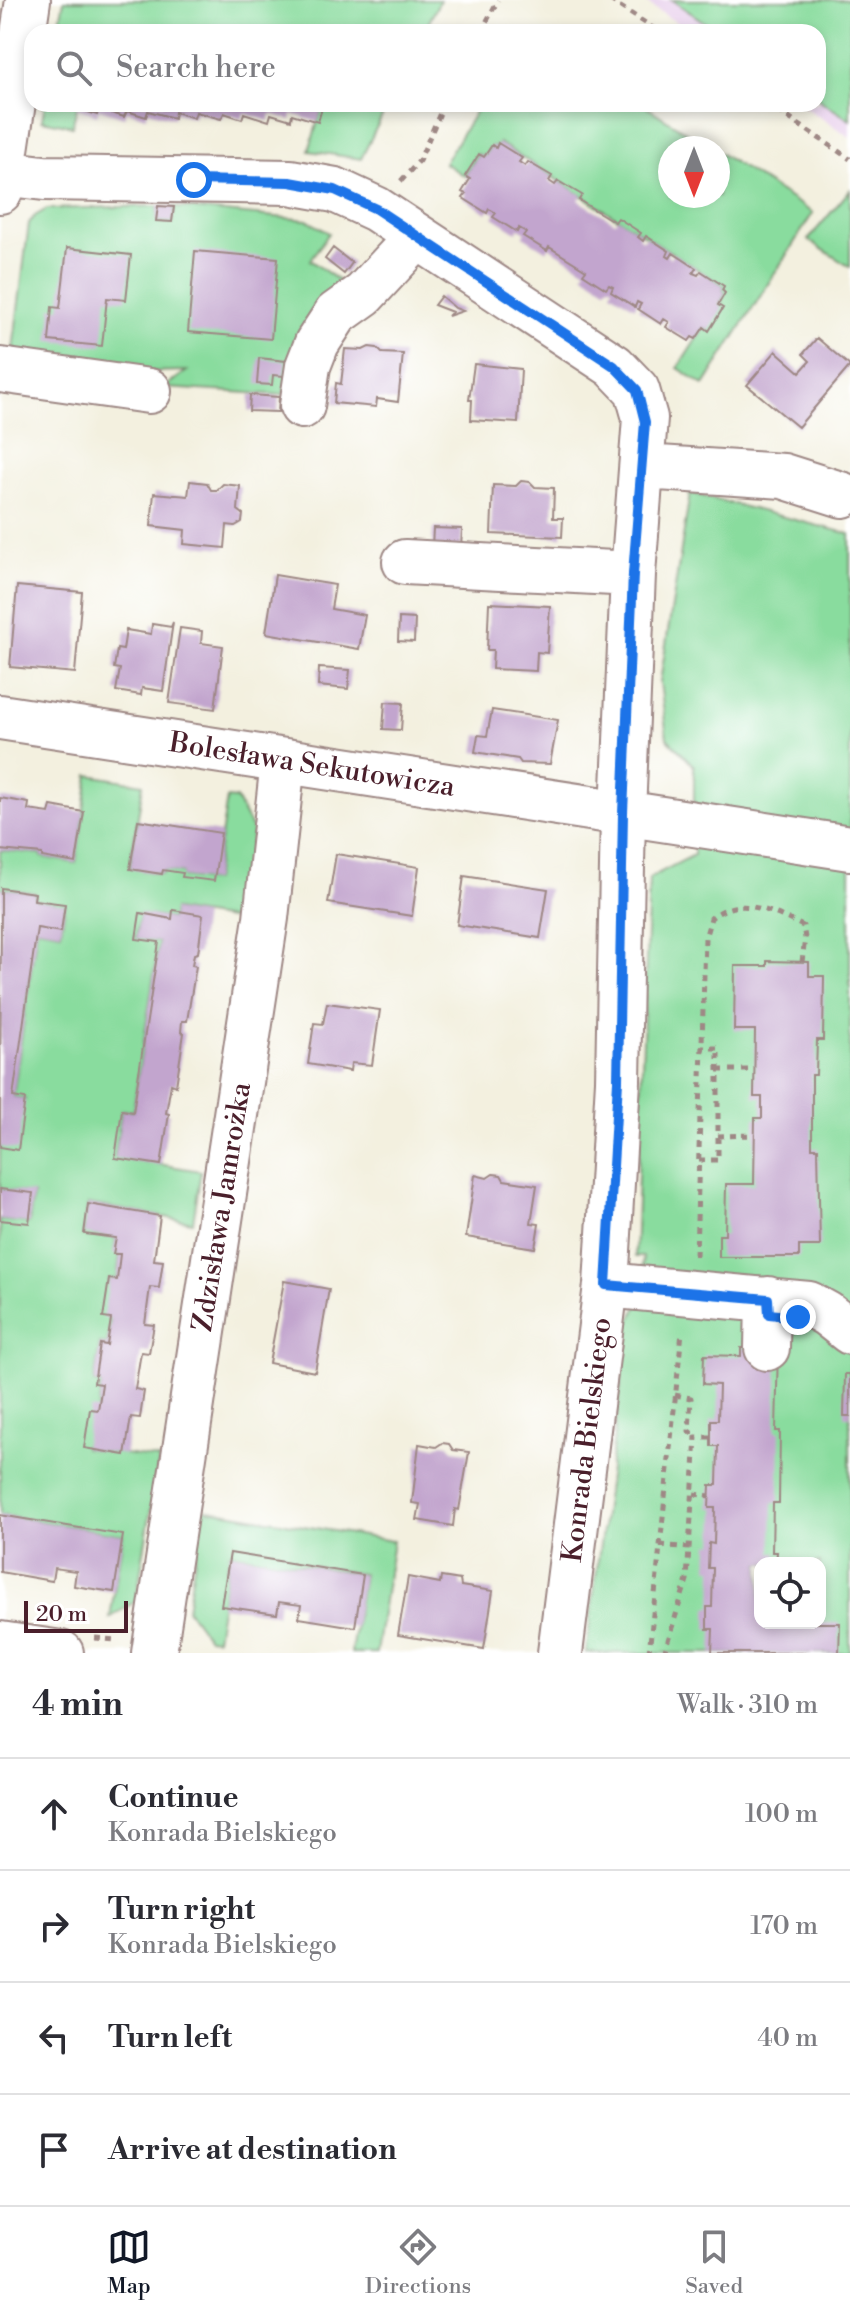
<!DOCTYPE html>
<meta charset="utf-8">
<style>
body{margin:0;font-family:"Libre Bodoni",serif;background:#f7f7f7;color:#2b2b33}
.controls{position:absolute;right:24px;bottom:24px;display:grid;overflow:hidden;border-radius:16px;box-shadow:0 4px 12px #0003}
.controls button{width:72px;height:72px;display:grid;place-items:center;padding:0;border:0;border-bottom:2px solid #e1e1e2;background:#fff;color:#2b2b33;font:40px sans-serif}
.compass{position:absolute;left:658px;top:136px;width:72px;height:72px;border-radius:50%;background:#fff;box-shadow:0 4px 12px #0003;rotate:180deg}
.scale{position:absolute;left:24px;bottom:20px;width:104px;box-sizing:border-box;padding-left:8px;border:4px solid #4a1f2b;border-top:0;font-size:22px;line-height:28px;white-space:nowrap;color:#4a1f2b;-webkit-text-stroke:6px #fff;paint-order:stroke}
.stop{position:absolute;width:24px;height:24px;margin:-18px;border:6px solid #1a73e8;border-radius:50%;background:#fff}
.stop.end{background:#1a73e8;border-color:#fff;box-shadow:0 2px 8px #0008}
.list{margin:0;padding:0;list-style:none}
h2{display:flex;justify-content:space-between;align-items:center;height:104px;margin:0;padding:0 32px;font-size:34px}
h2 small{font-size:26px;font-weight:400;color:#7c7c81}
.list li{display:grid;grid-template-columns:52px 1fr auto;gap:24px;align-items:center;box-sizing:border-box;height:112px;padding:0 32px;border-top:2px solid #e1e1e2}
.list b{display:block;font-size:30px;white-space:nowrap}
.list p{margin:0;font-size:26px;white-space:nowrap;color:#7c7c81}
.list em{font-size:26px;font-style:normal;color:#7c7c81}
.icon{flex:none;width:44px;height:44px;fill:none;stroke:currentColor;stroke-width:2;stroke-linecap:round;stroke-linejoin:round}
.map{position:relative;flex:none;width:850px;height:1653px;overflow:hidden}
.search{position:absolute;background:#fff;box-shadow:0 4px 12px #0003;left:24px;right:24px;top:24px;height:88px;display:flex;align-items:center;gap:20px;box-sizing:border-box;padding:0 28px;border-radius:24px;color:#7c7c81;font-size:30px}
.sheet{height:552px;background:#fff}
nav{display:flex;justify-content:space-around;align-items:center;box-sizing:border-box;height:112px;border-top:2px solid #e1e1e2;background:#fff;font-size:22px;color:#7c7c81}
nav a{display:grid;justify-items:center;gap:4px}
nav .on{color:#111827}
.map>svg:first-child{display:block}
.built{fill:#e9d2ed}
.green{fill:#89dc9e;stroke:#6a7e64;stroke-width:2;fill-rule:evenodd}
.building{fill:#c2a5ce}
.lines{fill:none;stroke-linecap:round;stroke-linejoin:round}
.minor-casing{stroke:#9e8885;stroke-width:48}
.path{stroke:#9e8885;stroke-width:5;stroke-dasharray:6 6;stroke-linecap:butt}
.minor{stroke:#fff;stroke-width:44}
.route{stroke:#1a73e8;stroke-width:10}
.labels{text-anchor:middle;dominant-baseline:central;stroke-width:7;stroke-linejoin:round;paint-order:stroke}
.street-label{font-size:28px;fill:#4a1f2b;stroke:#fff}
</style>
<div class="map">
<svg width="850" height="1653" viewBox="0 0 850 1653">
<rect width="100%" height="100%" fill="#fff"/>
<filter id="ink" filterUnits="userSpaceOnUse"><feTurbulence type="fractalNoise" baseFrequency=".0125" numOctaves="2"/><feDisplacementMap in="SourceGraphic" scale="16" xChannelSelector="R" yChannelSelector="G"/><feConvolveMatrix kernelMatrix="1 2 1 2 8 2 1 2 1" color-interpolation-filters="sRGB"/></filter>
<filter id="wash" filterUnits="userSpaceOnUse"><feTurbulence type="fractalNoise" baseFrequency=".006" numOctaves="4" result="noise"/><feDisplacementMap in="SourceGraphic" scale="32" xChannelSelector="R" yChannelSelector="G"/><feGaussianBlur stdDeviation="1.8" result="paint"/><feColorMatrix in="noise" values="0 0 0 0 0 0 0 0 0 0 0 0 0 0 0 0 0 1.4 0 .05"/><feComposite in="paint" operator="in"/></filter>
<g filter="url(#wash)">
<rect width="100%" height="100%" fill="#f3f0df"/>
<!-- built -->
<path class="built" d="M 642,0 L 850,0 L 850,137 L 800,104 L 818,104 L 818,32 L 691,32 Z"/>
<!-- green -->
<path class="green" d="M 64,0 L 440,0 L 424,32 L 58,32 Z
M 672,0 L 850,0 L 850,120 L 818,99 L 818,32 L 719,32 Z
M 45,104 L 78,104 L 72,126 L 42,120 Z
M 323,104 L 388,104 L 361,159 L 309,151 Z
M 480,104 L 642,104 L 711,148 L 670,148 L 670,196 L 718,196 L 718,152 L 813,213 L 704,385 L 678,368 L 704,327 L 709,330 L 725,293 L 722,290 L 724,286 L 499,143 L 496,148 L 492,146 L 484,157 L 478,154 L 465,176 L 444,163 Z
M 850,190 L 850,267 L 808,240 Z
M 158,206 L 157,221 L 172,222 L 174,207 L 307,220 L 329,233 L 310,260 L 339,281 L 290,365 L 283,395 L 163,388 L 187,371 L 146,372 L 12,357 L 29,223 L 35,216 L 47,209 Z
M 690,493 L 850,534 L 850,1653 L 586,1653 L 629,1322 C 643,1303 641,1281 643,1257 L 635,1257 L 649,878 L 694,855 L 694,766 L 667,738 L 660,682 ZM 760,1563 L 820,1563 L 820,1623 L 760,1623 Z
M 89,775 L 143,784 L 130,868 L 162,874 L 163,870 L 183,873 L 183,877 L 214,881 L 227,798 L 236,799 L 253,831 L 240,906 L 244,907 L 242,921 L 174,910 L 172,919 L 140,914 L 136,938 L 159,942 L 133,1112 L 122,1110 L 115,1157 L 201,1171 L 193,1222 L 88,1204 L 84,1233 L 116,1238 L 114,1253 L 120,1254 L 117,1280 L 109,1279 L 111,1319 L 107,1345 L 100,1344 L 94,1383 L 102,1384 L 98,1410 L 84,1448 L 159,1459 L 136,1601 L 110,1618 L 123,1535 L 0,1515 L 0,1220 L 29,1223 L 33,1194 L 0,1189 L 0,1147 L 25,1099 L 13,1097 L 37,928 L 61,932 L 65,905 L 34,900 L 35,893 L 0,888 L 0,850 L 42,854 L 42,857 L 76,863 Z
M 203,1509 L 393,1541 L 376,1653 L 351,1653 L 363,1574 L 230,1553 L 216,1639 L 208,1638 L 187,1609 Z"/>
<g id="blocks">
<!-- building -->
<path class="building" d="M 78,104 L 323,104 L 318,122 L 292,114 L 291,120 L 271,114 L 269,121 L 244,113 L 242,119 L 224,113 L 221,119 L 196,112 L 194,118 L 175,112 L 174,118 L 148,111 L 146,117 L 127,111 L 124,117 L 99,109 L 97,115 L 76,108 Z
M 498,143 L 522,158 L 519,162 L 525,166 L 528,162 L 552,176 L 549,181 L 555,185 L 558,181 L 582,195 L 579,200 L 585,204 L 615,222 L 618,218 L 641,233 L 638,237 L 643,241 L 646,236 L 669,251 L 667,256 L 670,258 L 673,253 L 696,268 L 693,273 L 698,275 L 701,271 L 724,286 L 722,290 L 725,293 L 718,305 L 723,308 L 709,331 L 704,327 L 696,339 L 692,337 L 689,341 L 666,327 L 669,322 L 664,319 L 661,324 L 638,309 L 641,304 L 637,302 L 635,307 L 611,292 L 613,287 L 609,285 L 606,289 L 583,274 L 586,270 L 549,247 L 547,251 L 523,236 L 526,232 L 519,228 L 517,232 L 493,217 L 496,213 L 493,211 L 489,209 L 487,213 L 463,198 L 466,194 L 462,192 L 470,179 L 465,176 L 479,154 L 484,157 L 492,145 L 496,148 Z
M 158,206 L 174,207 L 172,222 L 156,221 Z
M 67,248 L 131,255 L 126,300 L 107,298 L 102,346 L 49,341 L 52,307 L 60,308 Z
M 333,248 L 352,263 L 344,274 L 325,259 Z
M 195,251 L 278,258 L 271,339 L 188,332 Z
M 441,296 L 455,308 L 463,311 L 448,316 L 452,312 L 434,305 Z
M 817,338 L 850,366 L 798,427 L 747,385 L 776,351 L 800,372 L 810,361 L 803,354 Z
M 369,347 L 377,348 L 382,353 L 403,354 L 398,402 L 377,399 L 376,407 L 334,403 L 336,383 L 341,384 L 345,349 L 363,350 Z
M 259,358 L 286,361 L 284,376 L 273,375 L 272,385 L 257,384 Z
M 474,364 L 521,369 L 518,423 L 471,420 L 472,400 L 469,400 Z
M 250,395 L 279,397 L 278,412 L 249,411 Z
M 190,481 L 207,483 L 211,490 L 217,490 L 223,484 L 240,486 L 238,510 L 243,514 L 242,522 L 235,526 L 227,525 L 225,548 L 184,544 L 185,530 L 151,526 L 154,493 L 188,496 Z
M 521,481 L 530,482 L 535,487 L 554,488 L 553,518 L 563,518 L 562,537 L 491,534 L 493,485 L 516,486 Z
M 433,528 L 462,529 L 461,549 L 432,547 Z
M 275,575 L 335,585 L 331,609 L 365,615 L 359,649 L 266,633 Z
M 17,586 L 82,592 L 75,673 L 10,667 Z
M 489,603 L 550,606 L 547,653 L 537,652 L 536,671 L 492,669 L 493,650 L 487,650 Z
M 399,618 L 415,619 L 414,642 L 398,641 Z
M 173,622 L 163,691 L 142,688 L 141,695 L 116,691 L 120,669 L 114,668 L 117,649 L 123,650 L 126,630 L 151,634 L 152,624 L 171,627 Z
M 180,628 L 202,631 L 201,643 L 223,646 L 215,709 L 169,703 Z
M 319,668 L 350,670 L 348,689 L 318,686 Z
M 385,702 L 403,703 L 401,730 L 383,729 Z
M 492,710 L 558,720 L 550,764 L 521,763 L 518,759 L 475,752 L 478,735 L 487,736 Z
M 0,798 L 29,803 L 28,810 L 49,813 L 51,806 L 84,812 L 76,863 L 42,857 L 42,854 L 0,850 Z
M 138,820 L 221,833 L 214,881 L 182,877 L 183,873 L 163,870 L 162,874 L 130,869 Z
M 336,854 L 419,867 L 412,916 L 328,903 Z
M 464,876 L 548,889 L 540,938 L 457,925 Z
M 1,888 L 35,893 L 34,900 L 65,904 L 61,932 L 37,928 L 13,1097 L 25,1099 L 18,1150 L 0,1147 Z
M 173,910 L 203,915 L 198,953 L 194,954 L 192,965 L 196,966 L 187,1021 L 182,1021 L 181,1032 L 184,1033 L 176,1086 L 171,1084 L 166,1113 L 169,1114 L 161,1165 L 115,1158 L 122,1110 L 133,1112 L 159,942 L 136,939 L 140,913 L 172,919 Z
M 767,961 L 809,962 L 809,976 L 824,976 L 823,1040 L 817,1040 L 816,1075 L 812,1075 L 812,1148 L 818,1148 L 820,1246 L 799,1246 L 799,1257 L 719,1257 L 719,1235 L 725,1235 L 726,1184 L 754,1184 L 755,1118 L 762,1118 L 762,1097 L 754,1097 L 755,1030 L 734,1030 L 735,966 L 767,966 Z
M 327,1003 L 380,1010 L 372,1065 L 351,1063 L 350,1071 L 308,1064 L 314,1023 L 323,1024 Z
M 493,1174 L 501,1175 L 504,1180 L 537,1185 L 531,1223 L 539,1224 L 535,1248 L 466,1237 L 475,1175 L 487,1178 Z
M 0,1189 L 33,1193 L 29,1223 L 0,1220 Z
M 88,1204 L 160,1216 L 154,1260 L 163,1261 L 159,1288 L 150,1287 L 145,1324 L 154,1325 L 149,1353 L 141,1352 L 135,1389 L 144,1391 L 140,1418 L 131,1417 L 125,1455 L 84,1448 L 90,1409 L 98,1410 L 102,1384 L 94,1383 L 100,1344 L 107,1345 L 111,1319 L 103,1318 L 109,1279 L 117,1280 L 120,1254 L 113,1254 L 116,1238 L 84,1234 Z
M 284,1281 L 329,1289 L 315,1372 L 269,1363 Z
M 741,1348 L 778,1348 L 776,1431 L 780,1431 L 779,1503 L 773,1503 L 772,1552 L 777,1552 L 776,1563 L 760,1563 L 760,1623 L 840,1623 L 839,1653 L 712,1653 L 713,1629 L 707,1629 L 707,1607 L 712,1607 L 713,1568 L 708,1568 L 709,1543 L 714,1544 L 715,1508 L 709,1508 L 710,1485 L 717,1485 L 718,1446 L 711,1446 L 711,1420 L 718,1420 L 719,1385 L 703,1384 L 704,1355 L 741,1356 Z
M 845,1374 L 850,1374 L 850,1416 L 844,1416 Z
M 442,1443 L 449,1444 L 453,1450 L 469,1452 L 459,1510 L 455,1509 L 453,1526 L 417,1520 L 420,1504 L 412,1503 L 419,1444 L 436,1447 Z
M 0,1515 L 123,1535 L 114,1592 L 74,1586 L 76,1571 L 54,1568 L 52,1581 L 0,1572 Z
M 230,1553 L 363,1575 L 355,1627 L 299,1618 L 301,1605 L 279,1602 L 277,1614 L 221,1606 Z
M 408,1577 L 440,1583 L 441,1577 L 460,1580 L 461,1586 L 493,1591 L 484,1649 L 398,1635 Z"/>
</g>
</g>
<g filter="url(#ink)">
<use href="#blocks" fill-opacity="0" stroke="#9e8885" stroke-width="2"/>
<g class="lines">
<!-- minor casing -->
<g class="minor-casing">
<path id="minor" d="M 2,173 L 44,178 L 290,182 L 335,190 L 376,209 L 614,366 L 637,390 L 645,418 L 633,574 L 623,813 L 618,1081 L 606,1285 L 560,1653
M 0,191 L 28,0
M 0,370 L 149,391
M 302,406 L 308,366 L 317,343 L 336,314 L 364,294 L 417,237
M 643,467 L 783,476 L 843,495
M 405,562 L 633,574
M 0,717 L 850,848
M 606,1285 L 809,1304 L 827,1314 L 850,1332
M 767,1348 L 768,1299
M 0,1644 L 61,1653
M 154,1653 L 266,918 L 283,761"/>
</g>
<!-- path -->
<path class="path" d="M 610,0 L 659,32
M 481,32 L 498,0
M 768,104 L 850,159
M 401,181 L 419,161 L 444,104
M 718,1070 L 755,1070
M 718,1136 L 755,1135
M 699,1160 L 718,1160 L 718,1048 L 702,1048
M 696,1256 L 705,938 L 711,918 C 740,894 773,912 803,926 L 805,938 L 802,962
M 675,1395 L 691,1398 L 689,1431 L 696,1437
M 694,1494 L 710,1496
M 660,1545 L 690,1548
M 95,1638 L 116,1640
M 649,1653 L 682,1332
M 664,1653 L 687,1580 L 696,1437 L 711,1437"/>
<!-- minor -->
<use href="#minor" class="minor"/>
</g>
</g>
<g class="lines" filter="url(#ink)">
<!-- route -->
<path class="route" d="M 194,180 L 290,182 L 335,190 L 376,209 L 614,366 L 637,390 L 645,422 L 633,574 L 623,813 L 618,1081 L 606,1285 L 768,1299 L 769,1314 L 798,1317"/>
</g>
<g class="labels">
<!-- street labels -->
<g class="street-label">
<text transform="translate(312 765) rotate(9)">Bolesława Sekutowicza</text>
<text transform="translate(222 1207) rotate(-81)">Zdzisława Jamrożka</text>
<text transform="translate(587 1440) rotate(-83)">Konrada Bielskiego</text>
</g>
</g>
</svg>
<div class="controls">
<button><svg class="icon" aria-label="locate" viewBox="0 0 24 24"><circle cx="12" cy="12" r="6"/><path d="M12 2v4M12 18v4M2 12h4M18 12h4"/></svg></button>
</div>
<svg class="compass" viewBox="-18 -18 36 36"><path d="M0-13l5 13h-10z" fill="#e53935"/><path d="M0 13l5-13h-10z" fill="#7c7c81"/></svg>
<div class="scale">20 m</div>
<div class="stop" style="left:194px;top:180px"></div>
<div class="stop end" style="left:798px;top:1317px"></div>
<div class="search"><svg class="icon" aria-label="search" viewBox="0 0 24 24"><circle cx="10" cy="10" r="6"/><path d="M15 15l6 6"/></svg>Search here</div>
</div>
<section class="sheet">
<h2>4 min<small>Walk · 310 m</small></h2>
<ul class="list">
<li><svg class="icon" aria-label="ahead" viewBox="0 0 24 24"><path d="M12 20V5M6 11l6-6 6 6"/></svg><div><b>Continue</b><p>Konrada Bielskiego</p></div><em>100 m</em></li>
<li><svg class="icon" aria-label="right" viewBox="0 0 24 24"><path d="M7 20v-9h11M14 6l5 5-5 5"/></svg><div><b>Turn right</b><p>Konrada Bielskiego</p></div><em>170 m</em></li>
<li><svg class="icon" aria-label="left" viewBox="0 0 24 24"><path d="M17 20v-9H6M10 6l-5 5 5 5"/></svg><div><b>Turn left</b></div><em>40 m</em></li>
<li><svg class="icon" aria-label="arrive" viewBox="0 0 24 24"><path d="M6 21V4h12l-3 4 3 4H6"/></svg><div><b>Arrive at destination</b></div></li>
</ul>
</section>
<nav>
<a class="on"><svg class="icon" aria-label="map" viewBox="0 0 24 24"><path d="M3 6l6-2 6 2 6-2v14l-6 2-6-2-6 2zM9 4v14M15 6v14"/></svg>Map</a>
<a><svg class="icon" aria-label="directions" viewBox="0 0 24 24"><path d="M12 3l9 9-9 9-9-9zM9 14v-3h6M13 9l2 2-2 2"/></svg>Directions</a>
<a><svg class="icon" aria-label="saved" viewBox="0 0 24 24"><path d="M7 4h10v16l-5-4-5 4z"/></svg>Saved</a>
</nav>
